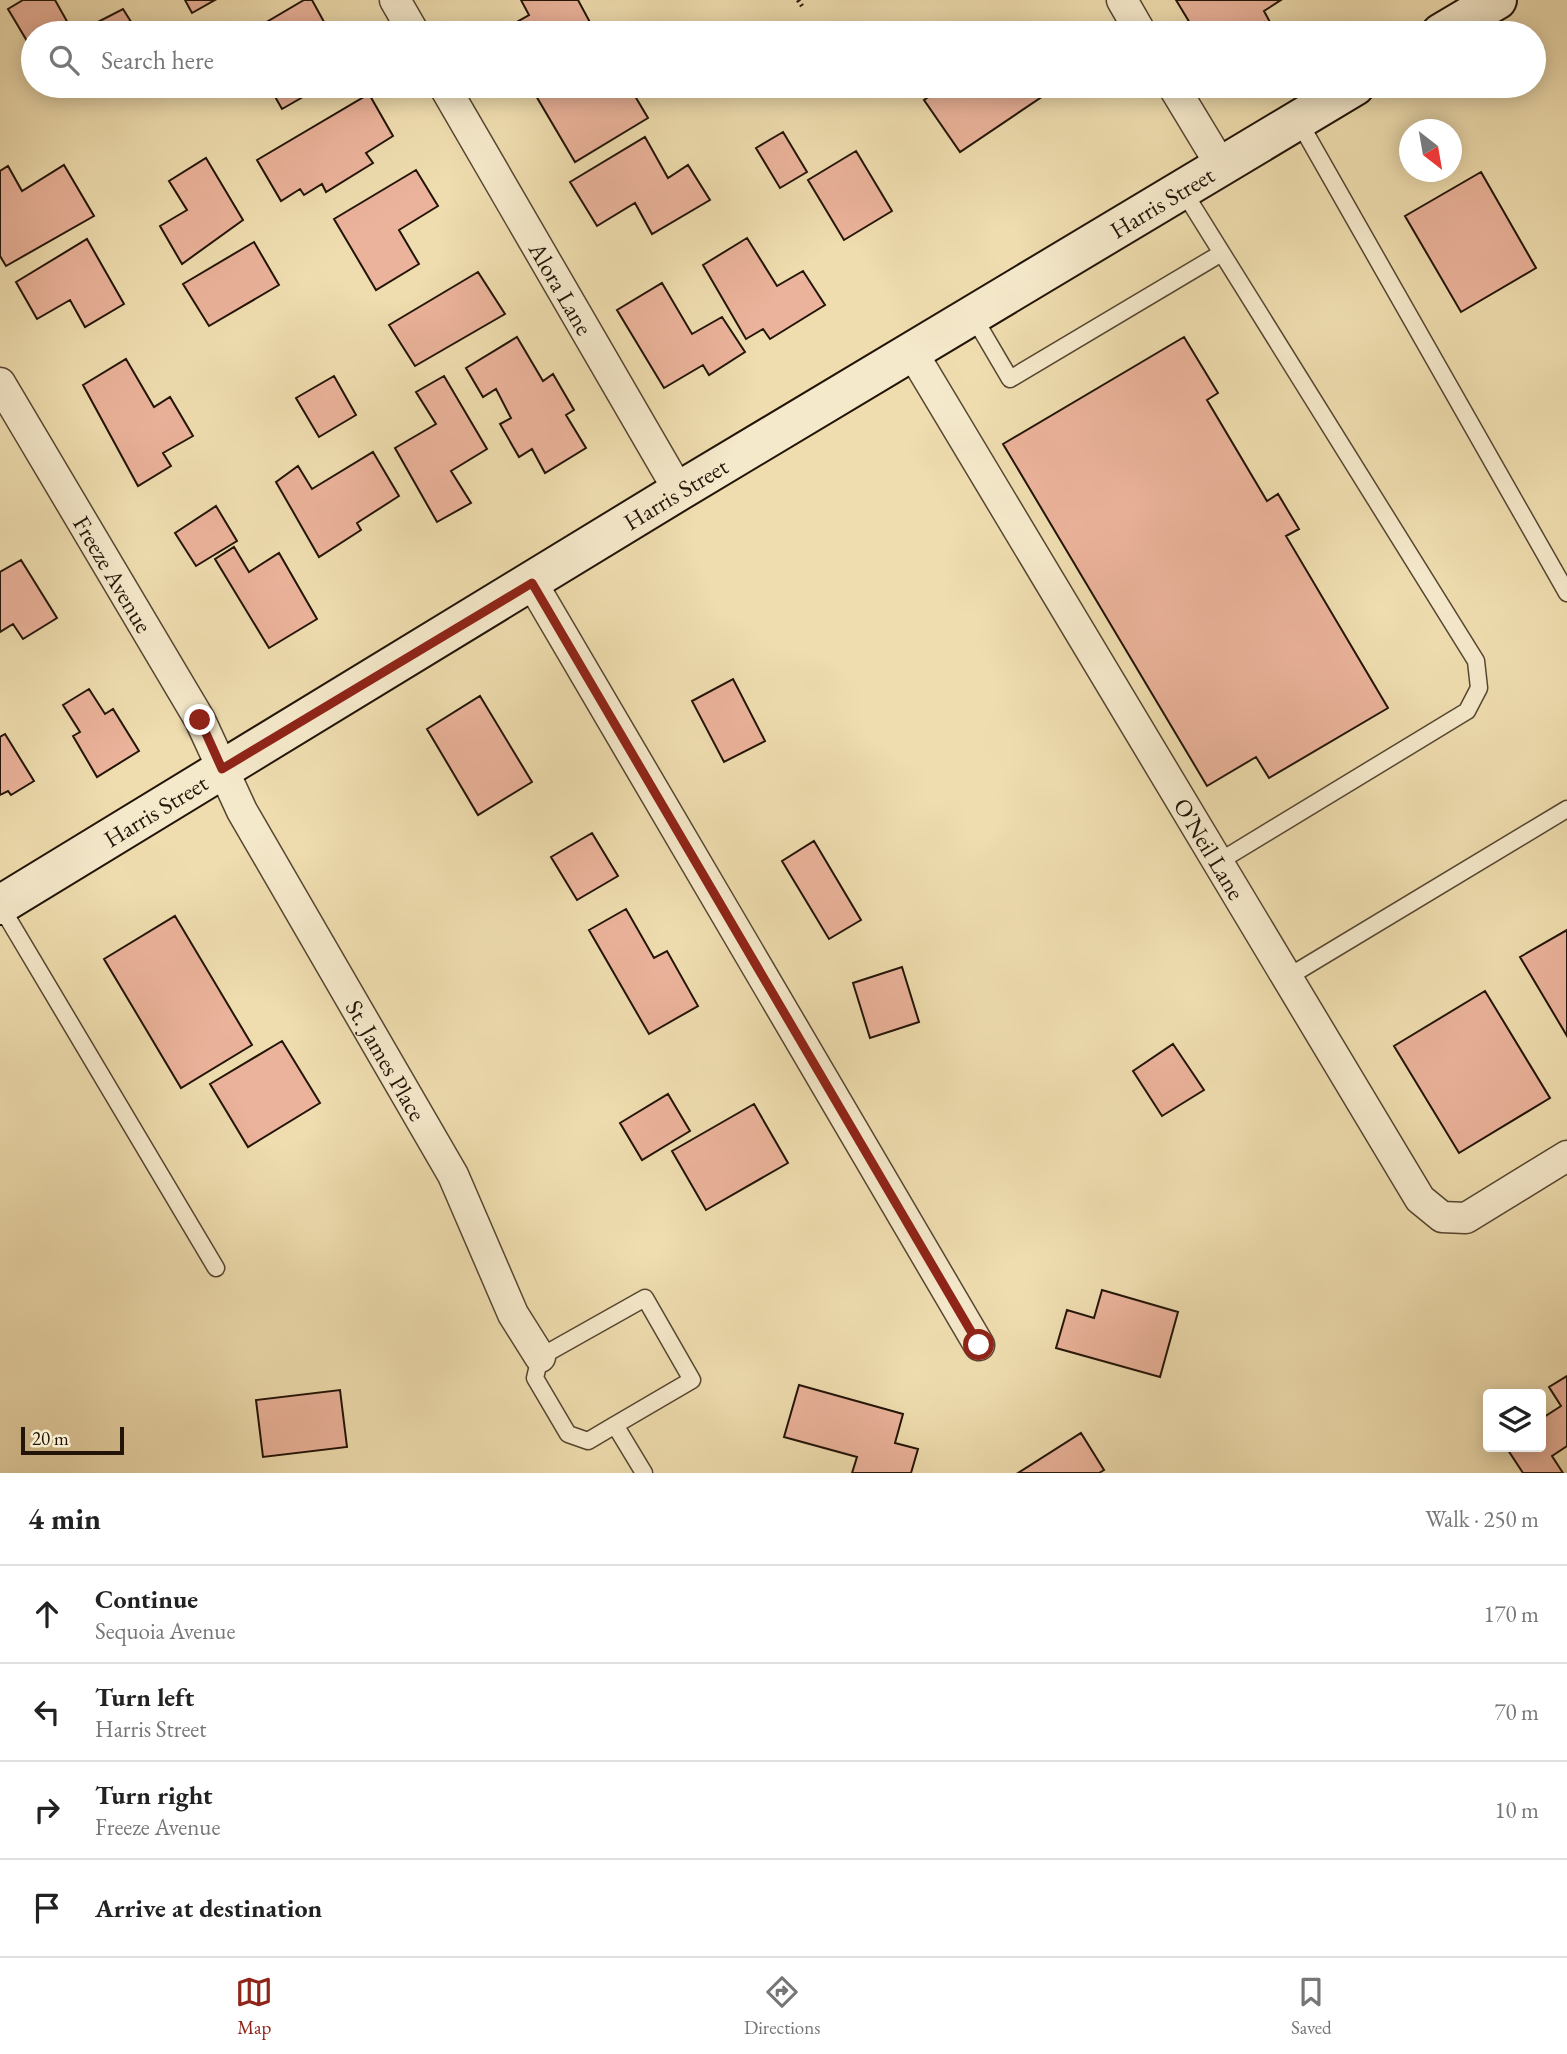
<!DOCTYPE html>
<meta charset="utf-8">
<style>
body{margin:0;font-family:"EB Garamond",serif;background:#f2f2f2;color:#222}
.controls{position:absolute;right:21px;bottom:21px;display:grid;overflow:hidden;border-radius:7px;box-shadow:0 4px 18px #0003}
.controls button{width:63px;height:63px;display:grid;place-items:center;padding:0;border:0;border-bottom:2px solid #e0e0e0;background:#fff;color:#222;font:35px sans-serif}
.compass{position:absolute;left:1399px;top:119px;width:63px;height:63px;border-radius:50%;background:#fff;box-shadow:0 4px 18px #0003;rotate:149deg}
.scale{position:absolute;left:21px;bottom:18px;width:103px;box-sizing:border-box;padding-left:7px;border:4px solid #221407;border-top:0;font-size:19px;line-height:24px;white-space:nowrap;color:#221407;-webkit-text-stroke:5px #f5e9cb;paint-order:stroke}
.stop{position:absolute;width:21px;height:21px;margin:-16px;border:5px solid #8f2418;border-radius:50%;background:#fff}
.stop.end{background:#8f2418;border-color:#fff;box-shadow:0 2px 7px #0008}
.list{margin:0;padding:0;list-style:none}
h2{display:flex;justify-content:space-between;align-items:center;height:91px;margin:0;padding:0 28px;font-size:30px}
h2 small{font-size:23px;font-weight:400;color:#767676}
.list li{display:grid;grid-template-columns:46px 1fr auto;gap:21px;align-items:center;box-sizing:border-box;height:98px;padding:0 28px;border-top:2px solid #e0e0e0}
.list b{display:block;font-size:26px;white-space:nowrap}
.list p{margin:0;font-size:23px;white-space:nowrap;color:#767676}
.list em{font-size:23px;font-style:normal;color:#767676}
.icon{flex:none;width:38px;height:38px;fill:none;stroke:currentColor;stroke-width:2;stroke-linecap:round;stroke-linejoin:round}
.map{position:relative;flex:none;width:1567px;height:1473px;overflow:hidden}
.search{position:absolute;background:#fff;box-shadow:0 4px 18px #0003;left:21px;right:21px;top:21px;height:77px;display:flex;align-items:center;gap:18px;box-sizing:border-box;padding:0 24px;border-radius:38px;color:#767676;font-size:26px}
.sheet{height:483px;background:#fff}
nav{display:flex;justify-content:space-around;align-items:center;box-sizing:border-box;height:98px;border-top:2px solid #e0e0e0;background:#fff;font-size:19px;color:#767676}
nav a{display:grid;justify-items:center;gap:4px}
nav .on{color:#8f2418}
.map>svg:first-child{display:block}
.building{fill:#ebb39b;stroke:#221407;stroke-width:2}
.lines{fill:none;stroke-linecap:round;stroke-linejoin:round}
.service-casing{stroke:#554631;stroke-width:19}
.minor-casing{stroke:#554631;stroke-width:33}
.secondary-casing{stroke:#221407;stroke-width:42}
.path{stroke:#221407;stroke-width:4.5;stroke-dasharray:2 3.5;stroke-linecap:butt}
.service{stroke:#f5e9cb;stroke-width:16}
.minor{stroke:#f5e9cb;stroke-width:30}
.secondary{stroke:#f5e9cb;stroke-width:38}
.route{stroke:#8f2418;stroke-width:9}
.labels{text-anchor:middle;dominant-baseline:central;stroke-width:5;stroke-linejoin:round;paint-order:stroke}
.street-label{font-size:24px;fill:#221407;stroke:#f5e9cb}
</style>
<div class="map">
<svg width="1567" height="1473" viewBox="0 0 1567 1473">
<rect width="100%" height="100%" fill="#efddaf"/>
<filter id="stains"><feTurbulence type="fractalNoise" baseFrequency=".00286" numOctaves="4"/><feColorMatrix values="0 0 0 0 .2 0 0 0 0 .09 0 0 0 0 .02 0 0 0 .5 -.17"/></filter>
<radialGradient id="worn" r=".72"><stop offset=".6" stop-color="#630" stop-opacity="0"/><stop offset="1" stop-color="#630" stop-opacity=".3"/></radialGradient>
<!-- building -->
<path class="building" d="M 23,0 L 55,0 L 73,32 L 33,33 L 33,51 L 8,9 Z
M 185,0 L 215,0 L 192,13 Z
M 304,0 L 312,0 L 329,31 L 248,33 Z
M 521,0 L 578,0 L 592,26 L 579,33 L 497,33 L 529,15 Z
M 1176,0 L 1281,0 L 1264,11 L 1271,24 L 1256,33 L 1196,33 Z
M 123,9 L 138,33 L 91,33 L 88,27 Z
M 1037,24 L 1043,33 L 1022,33 Z
M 234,86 L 253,86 L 239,94 Z
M 269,86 L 322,86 L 282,109 Z
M 537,86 L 591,86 L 594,91 L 604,86 L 629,86 L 648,118 L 575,162 L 532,89 Z
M 945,86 L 1058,86 L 960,152 L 924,100 Z
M 369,94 L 393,136 L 366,153 L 373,163 L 326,192 L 322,184 L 304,195 L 300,189 L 281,201 L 257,160 Z
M 783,132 L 807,172 L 780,188 L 756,148 Z
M 645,137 L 668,178 L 688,165 L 710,200 L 652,234 L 635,203 L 597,226 L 570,182 Z
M 856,151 L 892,211 L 844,240 L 808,180 Z
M 206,158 L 243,220 L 182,264 L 160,226 L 187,210 L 169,181 Z
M 64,165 L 94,216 L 6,266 L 0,256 L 0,171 L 8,166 L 22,191 Z
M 416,170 L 438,206 L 399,230 L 419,264 L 376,290 L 334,219 Z
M 1481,172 L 1536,268 L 1461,312 L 1405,216 Z
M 747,238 L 777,286 L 803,271 L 825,305 L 770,339 L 763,329 L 746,339 L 703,265 Z
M 87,239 L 124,304 L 85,327 L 70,300 L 37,319 L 16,282 Z
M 254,242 L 279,285 L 209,326 L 183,284 Z
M 478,272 L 505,314 L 415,366 L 389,325 Z
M 662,283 L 692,334 L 722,317 L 745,352 L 709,375 L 703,365 L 664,388 L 617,310 Z
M 517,337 L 543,381 L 553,374 L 574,410 L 566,415 L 586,448 L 545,473 L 532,449 L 519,457 L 500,424 L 511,418 L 496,389 L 483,397 L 466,368 Z
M 1184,337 L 1218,393 L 1207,400 L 1267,501 L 1278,494 L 1299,529 L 1286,536 L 1388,708 L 1269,778 L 1256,757 L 1207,786 L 1003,444 Z
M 126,359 L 154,407 L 170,397 L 193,436 L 163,453 L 171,466 L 138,486 L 83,385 Z
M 334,376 L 356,415 L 319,437 L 296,398 Z
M 444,376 L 487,449 L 451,471 L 471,503 L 437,522 L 395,448 L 436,424 L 416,392 Z
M 373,452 L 399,496 L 357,523 L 361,530 L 319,557 L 276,482 L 298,466 L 312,489 Z
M 216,506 L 237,541 L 196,566 L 175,533 Z
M 234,547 L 249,572 L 279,553 L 317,619 L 269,648 L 215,559 Z
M 21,560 L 57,618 L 23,639 L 13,624 L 0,632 L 0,572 Z
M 733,679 L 765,741 L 724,762 L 692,701 Z
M 89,689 L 105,714 L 113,709 L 139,751 L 97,777 L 73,736 L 80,732 L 63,705 Z
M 480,696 L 532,782 L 478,815 L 427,729 Z
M 5,734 L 34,781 L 11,795 L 8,791 L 0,795 L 0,737 Z
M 592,833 L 618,876 L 577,900 L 551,857 Z
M 814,841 L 861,920 L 829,939 L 782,861 Z
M 626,909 L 654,958 L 667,951 L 698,1006 L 649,1034 L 589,930 Z
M 175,916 L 252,1045 L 181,1088 L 104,959 Z
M 1567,930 L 1567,1036 L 1520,957 Z
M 902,967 L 919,1022 L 870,1038 L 853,983 Z
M 1485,991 L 1550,1098 L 1459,1153 L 1394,1046 Z
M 282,1041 L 320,1103 L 248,1147 L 210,1084 Z
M 1173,1044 L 1204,1090 L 1162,1116 L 1133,1071 Z
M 668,1094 L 690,1131 L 642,1160 L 620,1123 Z
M 754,1104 L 788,1163 L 706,1210 L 672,1151 Z
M 1102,1290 L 1178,1312 L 1160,1377 L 1056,1348 L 1067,1310 L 1094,1318 Z
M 1567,1376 L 1567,1446 L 1552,1456 L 1563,1473 L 1523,1473 L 1506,1447 L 1541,1447 L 1541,1419 L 1561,1406 L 1549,1387 Z
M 799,1385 L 903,1414 L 895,1443 L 918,1449 L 911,1473 L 852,1473 L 857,1457 L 784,1437 Z
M 340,1390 L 347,1447 L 263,1457 L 256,1400 Z
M 1081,1433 L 1104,1470 L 1099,1473 L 1018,1473 Z"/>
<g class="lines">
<!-- service casing -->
<g class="service-casing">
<path id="service" d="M 1298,120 L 1567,593
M 1182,189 L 1476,661 L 1479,688 L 1467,711 L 1220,861
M 973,316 L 1010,379 L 1220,254
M 0,905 L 216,1268
M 1288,977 L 1567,809
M 615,1425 L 588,1441 L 568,1434 L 535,1378 L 540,1357 L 645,1298 L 692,1380 L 615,1425 L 644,1473"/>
</g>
<!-- minor casing -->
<g class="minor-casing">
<g id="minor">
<path d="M 395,0 L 414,33"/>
<path d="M 1122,0 L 1141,33"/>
<path id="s1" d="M 444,86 L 679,491"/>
<path d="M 1173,86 L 1222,167"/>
<path id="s2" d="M 912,352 L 1420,1199 L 1442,1217 L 1466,1218 L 1567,1156"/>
<path id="s3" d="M 0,383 L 200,720 L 242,811 L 453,1175 L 513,1314 L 540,1357"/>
<path d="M 532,583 L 979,1345"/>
</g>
</g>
<!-- secondary casing -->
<g class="secondary-casing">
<g id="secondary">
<path d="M 1441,33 L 1497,0"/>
<path id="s4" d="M 0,905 L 679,491 L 1355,86"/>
</g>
</g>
<!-- path -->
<path class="path" d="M 798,0 L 802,6"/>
<!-- service -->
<use href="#service" class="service"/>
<!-- minor -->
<use href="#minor" class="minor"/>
<!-- secondary -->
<use href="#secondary" class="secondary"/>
</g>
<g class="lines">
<!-- route -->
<path class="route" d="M 200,720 L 222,769 L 532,583 L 979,1345"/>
</g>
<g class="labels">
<!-- street labels -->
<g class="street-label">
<text stroke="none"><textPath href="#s4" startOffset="1358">Harris Street</textPath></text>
<text stroke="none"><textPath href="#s1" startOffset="234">Alora Lane</textPath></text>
<text stroke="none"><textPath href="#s4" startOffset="791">Harris Street</textPath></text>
<text stroke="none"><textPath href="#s3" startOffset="222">Freeze Avenue</textPath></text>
<text stroke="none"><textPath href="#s4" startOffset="182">Harris Street</textPath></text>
<text stroke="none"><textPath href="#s2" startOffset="579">O'Neil Lane</textPath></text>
<text stroke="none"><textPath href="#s3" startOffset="780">St. James Place</textPath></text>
</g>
</g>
<rect width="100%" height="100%" filter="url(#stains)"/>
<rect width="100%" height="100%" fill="url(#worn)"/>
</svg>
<div class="controls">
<button><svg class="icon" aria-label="layers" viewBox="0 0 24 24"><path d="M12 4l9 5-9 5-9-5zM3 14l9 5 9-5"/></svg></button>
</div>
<svg class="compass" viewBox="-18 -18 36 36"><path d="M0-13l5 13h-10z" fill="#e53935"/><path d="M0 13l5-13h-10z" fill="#767676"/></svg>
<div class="scale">20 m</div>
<div class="stop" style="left:979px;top:1345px"></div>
<div class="stop end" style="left:200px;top:720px"></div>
<div class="search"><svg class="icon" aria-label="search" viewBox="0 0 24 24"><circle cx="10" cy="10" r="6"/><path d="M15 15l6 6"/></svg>Search here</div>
</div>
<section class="sheet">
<h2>4 min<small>Walk · 250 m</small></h2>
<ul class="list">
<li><svg class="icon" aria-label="ahead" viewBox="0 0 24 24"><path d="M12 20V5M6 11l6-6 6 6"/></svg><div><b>Continue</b><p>Sequoia Avenue</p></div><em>170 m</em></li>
<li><svg class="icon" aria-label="left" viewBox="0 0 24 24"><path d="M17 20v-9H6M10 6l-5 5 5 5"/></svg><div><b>Turn left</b><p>Harris Street</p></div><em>70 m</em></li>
<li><svg class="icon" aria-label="right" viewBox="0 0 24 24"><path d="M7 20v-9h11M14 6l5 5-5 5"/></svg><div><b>Turn right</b><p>Freeze Avenue</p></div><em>10 m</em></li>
<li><svg class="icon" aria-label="arrive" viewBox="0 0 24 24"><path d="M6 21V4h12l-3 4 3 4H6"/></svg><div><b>Arrive at destination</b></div></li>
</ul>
</section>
<nav>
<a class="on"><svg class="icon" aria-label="map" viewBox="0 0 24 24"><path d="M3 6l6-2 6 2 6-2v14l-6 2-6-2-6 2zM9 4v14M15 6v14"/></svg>Map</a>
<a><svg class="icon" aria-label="directions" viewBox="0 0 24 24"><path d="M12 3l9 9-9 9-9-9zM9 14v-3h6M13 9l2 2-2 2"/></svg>Directions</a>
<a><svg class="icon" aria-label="saved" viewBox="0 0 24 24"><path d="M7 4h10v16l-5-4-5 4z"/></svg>Saved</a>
</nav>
